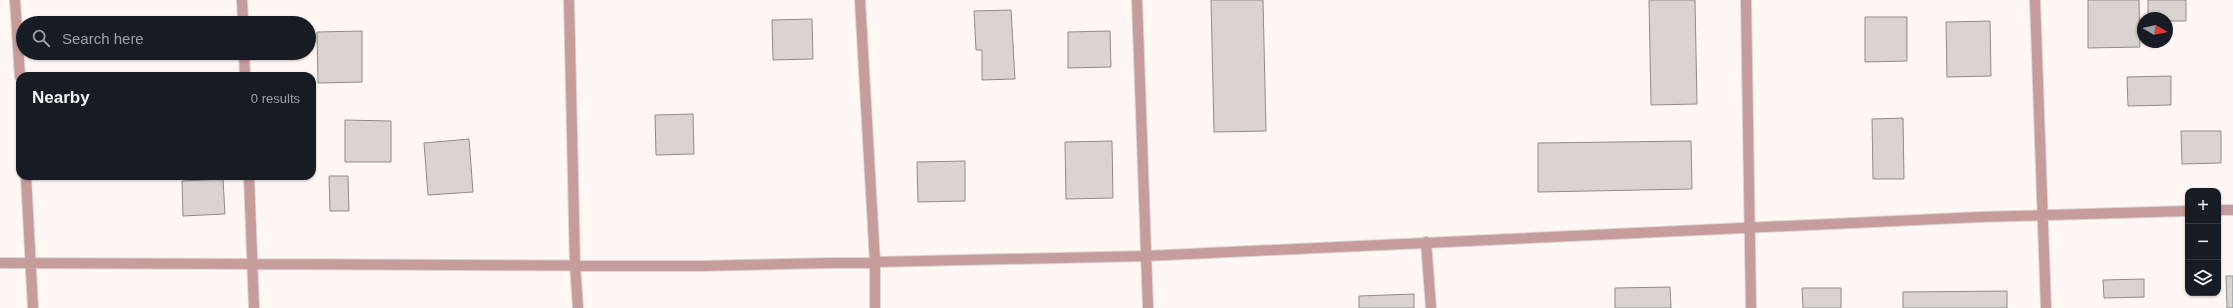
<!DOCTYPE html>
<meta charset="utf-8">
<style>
body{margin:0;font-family:Helvetica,sans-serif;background:#20242c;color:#f1f3f6}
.controls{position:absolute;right:12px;bottom:12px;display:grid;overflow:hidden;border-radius:8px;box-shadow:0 1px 3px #0004}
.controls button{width:36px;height:36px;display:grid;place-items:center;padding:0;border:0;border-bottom:1px solid #363941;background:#171b24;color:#f1f3f6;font:20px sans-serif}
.compass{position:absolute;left:2137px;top:12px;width:36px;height:36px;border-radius:50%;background:#171b24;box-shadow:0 1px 3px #0004;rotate:99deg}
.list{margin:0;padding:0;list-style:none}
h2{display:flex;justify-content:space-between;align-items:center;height:52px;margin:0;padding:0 16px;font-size:17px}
h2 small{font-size:13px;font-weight:400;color:#9ea1a6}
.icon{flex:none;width:22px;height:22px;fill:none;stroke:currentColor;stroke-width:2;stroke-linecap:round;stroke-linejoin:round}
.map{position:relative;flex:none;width:2233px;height:308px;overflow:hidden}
.search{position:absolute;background:#171b24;box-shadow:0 1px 3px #0004;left:16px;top:16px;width:300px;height:44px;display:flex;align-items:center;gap:10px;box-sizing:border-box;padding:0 14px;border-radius:22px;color:#9ea1a6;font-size:15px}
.panel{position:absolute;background:#171b24;box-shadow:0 1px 3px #0004;left:16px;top:72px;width:300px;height:108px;border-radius:12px}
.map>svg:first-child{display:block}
.building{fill:#dad3cf;stroke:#918b87}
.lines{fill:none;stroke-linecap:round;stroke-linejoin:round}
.minor-casing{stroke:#dcd5d2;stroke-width:12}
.minor{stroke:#c69c9c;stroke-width:10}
</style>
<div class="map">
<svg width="2233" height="308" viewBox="0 0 2233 308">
<rect width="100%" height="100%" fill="#fff7f4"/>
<!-- building -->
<path class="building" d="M 1211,0 L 1263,0 L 1266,131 L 1214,132 Z
M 1649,0 L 1695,0 L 1697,104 L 1651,105 Z
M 2088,0 L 2139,0 L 2140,47 L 2088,48 Z
M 2148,0 L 2186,0 L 2186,21 L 2167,21 L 2167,18 L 2148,18 Z
M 1011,10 L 1015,79 L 982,80 L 982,50 L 976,50 L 974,11 Z
M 1865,17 L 1907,17 L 1907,61 L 1865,62 Z
M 812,19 L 813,59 L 773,60 L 772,20 Z
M 1990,21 L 1991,76 L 1947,77 L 1946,22 Z
M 362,31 L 362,82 L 318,83 L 317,32 Z
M 1110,31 L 1111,67 L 1068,68 L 1068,32 Z
M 2171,76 L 2171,105 L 2128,106 L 2127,77 Z
M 693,114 L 694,154 L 656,155 L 655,115 Z
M 1903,118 L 1904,179 L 1873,179 L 1872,119 Z
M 345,120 L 391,121 L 391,162 L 345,162 Z
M 2181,131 L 2221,131 L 2221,163 L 2182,164 Z
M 469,139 L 473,192 L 428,195 L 424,143 Z
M 1112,141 L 1113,198 L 1066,199 L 1065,142 Z
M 1691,141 L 1692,189 L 1538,192 L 1538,143 Z
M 965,161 L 965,201 L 918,202 L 917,162 Z
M 329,176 L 348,176 L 349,211 L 330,211 Z
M 223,179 L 225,214 L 183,216 L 182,181 Z
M 2226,276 L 2233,276 L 2233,308 L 2227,308 Z
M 2144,279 L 2144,297 L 2104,298 L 2103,280 Z
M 1670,287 L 1671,308 L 1615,308 L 1615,288 Z
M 1802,288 L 1841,288 L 1841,308 L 1803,308 Z
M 2007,291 L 2007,308 L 1903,308 L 1903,292 Z
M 1414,294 L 1414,308 L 1359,308 L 1359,296 Z"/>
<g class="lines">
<!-- minor casing -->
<g class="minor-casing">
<path id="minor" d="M 15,0 L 20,77
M 242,0 L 243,23
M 569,0 L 575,265 L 578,308
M 860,0 L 875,262 L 875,308
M 1137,0 L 1148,308
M 1746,0 L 1751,308
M 2035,0 L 2046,308
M 244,53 L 245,76
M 26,176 L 33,308
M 249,176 L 254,308
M 2218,210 L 2233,210
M 1426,242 L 1431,308
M 0,263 L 700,266 L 1146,256 L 1980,217 L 2188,211"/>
</g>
<!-- minor -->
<use href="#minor" class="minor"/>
</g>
</svg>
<div class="controls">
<button>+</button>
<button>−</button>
<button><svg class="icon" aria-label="layers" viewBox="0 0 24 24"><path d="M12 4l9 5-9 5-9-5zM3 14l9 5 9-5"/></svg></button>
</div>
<svg class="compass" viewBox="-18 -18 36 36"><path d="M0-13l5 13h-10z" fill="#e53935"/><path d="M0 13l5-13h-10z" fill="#9ea1a6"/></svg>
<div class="search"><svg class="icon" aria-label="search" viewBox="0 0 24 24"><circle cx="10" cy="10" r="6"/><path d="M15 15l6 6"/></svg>Search here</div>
<section class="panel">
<h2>Nearby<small>0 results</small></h2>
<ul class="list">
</ul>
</section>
</div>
